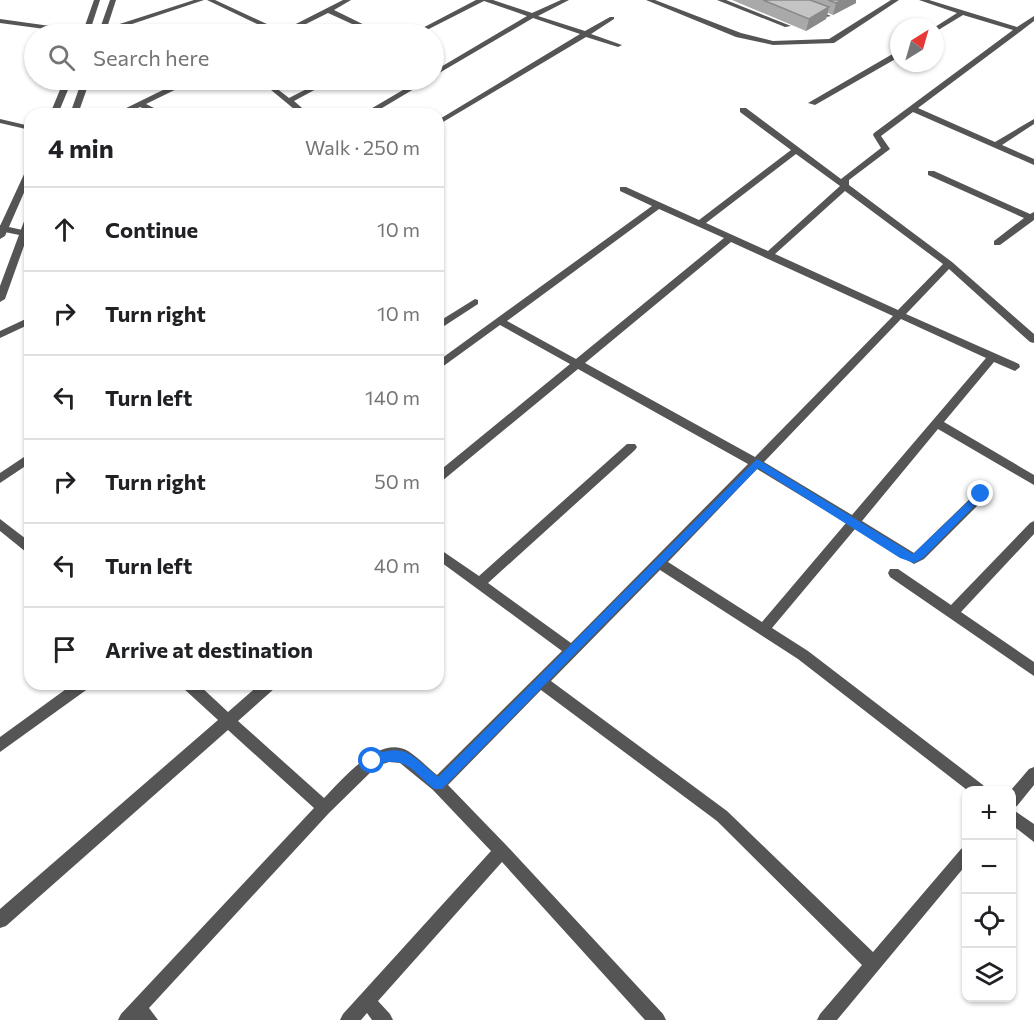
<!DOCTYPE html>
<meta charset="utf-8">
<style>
body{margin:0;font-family:Commissioner,sans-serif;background:#f6f6f6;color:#202124}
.controls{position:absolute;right:18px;bottom:18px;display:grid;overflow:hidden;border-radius:12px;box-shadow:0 2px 4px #0004}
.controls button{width:54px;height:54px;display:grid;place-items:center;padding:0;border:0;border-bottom:2px solid #e0e0e0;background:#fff;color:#202124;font:30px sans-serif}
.compass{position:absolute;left:890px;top:18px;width:54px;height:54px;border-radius:50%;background:#fff;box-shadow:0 2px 4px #0004;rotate:37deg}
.stop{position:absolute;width:18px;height:18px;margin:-14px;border:4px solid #1a73e8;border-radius:50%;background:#fff}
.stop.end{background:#1a73e8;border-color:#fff;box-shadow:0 2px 6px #0008}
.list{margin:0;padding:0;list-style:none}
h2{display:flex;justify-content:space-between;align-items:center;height:78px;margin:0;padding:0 24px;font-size:26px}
h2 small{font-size:20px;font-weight:400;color:#757577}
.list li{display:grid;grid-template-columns:39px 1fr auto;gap:18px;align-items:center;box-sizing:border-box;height:84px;padding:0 24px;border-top:2px solid #e0e0e0}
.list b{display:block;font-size:22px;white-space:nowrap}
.list em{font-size:20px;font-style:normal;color:#757577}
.icon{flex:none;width:33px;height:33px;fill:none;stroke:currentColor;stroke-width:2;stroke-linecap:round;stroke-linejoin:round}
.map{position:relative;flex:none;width:1034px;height:1020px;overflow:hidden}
.search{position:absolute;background:#fff;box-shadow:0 2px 4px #0004;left:24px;top:24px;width:420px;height:66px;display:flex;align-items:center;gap:15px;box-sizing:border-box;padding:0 21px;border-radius:33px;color:#757577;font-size:22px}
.panel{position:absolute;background:#fff;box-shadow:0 2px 4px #0004;left:24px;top:108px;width:420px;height:582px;border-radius:18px}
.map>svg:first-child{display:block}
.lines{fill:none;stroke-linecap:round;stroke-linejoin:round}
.minor{fill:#555;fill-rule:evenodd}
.tertiary{fill:#555;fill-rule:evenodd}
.wall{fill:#a9a9a9}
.shaded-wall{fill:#898989}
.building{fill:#c4c4c4;stroke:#898989;stroke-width:1.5}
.route{fill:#1a73e8}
</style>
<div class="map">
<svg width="1034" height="1020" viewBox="0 0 1034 1020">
<rect width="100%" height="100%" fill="#fff"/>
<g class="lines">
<!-- minor -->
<path class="minor" d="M 194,0 L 204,0 L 102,34 L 82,34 L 0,23 L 0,19 L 86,31 L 101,30 Z
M 207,0 L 215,0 L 282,31 L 343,0 L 351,0 L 334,10 L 383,34 L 374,34 L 328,13 L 286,34 L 278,34 Z
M 476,0 L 493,0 L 532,13 L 561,0 L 569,0 L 538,16 L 585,31 L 610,17 L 614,17 L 614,19 L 591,34 L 622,45 L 618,47 L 586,37 L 438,125 L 438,120 L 580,34 L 533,18 L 434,76 L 434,71 L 527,16 L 484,1 L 419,34 L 411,34 Z
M 646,0 L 655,0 L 741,33 L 773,41 L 829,39 L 891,0 L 899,0 L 834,43 L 773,45 L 736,37 Z
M 717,0 L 726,0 L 791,26 L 785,27 Z
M 783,0 L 792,0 L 831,16 L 826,17 Z
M 919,0 L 929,0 L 1017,27 L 1034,16 L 1034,21 L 1021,31 L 918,108 L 995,142 L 1034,119 L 1034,124 L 1002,145 L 1034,159 L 1034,165 L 913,112 L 881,136 L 890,149 L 849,180 L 849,185 L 952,262 L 1034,334 L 1034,343 L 1030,342 L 949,269 L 906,314 L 1019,364 L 1020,367 L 1015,371 L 994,362 L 944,422 L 1034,475 L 1034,485 L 938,429 L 862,521 L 914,553 L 978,491 L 986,491 L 988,494 L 986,497 L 924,559 L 914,564 L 855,529 L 772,628 L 808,651 L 983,785 L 985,790 L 967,790 L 798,659 L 660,570 L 551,681 L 727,811 L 873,952 L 961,849 L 966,846 L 966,865 L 837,1020 L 817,1020 L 820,1014 L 862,965 L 717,821 L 541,690 L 448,785 L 507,846 L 663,1014 L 666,1020 L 645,1020 L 502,862 L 378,1001 L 390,1014 L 393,1020 L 372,1020 L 367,1013 L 361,1020 L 340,1020 L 343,1014 L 491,851 L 433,790 L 400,763 L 389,762 L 377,766 L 329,813 L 149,1008 L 158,1020 L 118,1020 L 121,1014 L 314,808 L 228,730 L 6,926 L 0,928 L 0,909 L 218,720 L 183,688 L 181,684 L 198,684 L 228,712 L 260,684 L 277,684 L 275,688 L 238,721 L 324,798 C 342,780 379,734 408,751 C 419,758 428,768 437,775 L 562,651 L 438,560 L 438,548 L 479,576 L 627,444 L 635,444 L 637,447 L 635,450 L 488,583 L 571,643 L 748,464 L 578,369 L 442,481 L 438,482 L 438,472 L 570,364 L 500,325 L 438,370 L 438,361 L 652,206 L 620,191 L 620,187 L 626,187 L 699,220 L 791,150 L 740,112 L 740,108 L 746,108 L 841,179 L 881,148 L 873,135 L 874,133 L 1013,30 L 963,15 L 935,32 L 935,27 L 957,13 ZM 796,154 L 840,186 L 768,251 L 706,223 ZM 845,191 L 943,264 L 898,310 L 775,254 ZM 659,209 L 724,238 L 576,359 L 507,321 ZM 731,242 L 893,316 L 755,457 L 585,363 ZM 901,319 L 986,358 L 852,515 L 764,462 ZM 757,469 L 846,523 L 762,622 L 668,562 Z
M 896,52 L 899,52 L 899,57 L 815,105 L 808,103 Z
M 153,80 L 161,80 L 173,85 L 186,80 L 195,80 L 146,104 L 166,114 L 156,114 L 140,107 L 124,114 L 114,114 L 167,88 Z
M 259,80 L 266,80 L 289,98 L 324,80 L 333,80 L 294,101 L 309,114 L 300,114 Z
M 420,80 L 429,80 L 372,114 L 362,114 Z
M 0,119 L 30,126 L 30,130 L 0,123 Z
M 928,171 L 934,171 L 1030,214 L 1034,212 L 1034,220 L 1000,245 L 994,245 L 994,241 L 1024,218 L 928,175 Z
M 0,225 L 27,231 L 29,233 L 24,236 L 0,231 Z
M 438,293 L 443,295 L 443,299 L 438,300 Z
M 475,299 L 478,300 L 478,304 L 438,330 L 438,322 Z
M 30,317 L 30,324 L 0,338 L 0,331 Z
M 30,453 L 30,463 L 0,483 L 0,473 Z
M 0,519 L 30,542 L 30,554 L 26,552 L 0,531 Z
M 1034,521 L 1034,534 L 961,612 L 1034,662 L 1034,676 L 890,577 L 888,573 L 890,569 L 898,569 L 951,605 L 1030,523 Z
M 73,684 L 91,684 L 89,688 L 0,752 L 0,737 Z
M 1034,767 L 1034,785 L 1017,806 L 1012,808 L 1011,790 L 1029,769 Z
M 1012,809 L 1034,824 L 1034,842 L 1012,825 Z"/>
<!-- tertiary -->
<path class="tertiary" d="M 94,0 L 100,0 L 89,34 L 82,34 Z
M 110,0 L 116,0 L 105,34 L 98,34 Z
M 64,80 L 72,80 L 58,114 L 50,114 Z
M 82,80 L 90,80 L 78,114 L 70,114 Z
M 30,167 L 30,179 L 5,236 L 0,239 L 0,226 L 26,170 Z
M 30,213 L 30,229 L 5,299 L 0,302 L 0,286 L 26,216 Z"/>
</g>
<!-- wall -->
<path class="wall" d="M 732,0 L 856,0 L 856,3 L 833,15 L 828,13 L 826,19 L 806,31 Z"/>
<!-- shaded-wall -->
<path class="shaded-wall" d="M 842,0 L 856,0 L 856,3 L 833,15 L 836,3 Z
M 829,7 L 826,19 L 806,31 L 809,19 Z"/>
<!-- building -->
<path class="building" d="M 763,0 L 810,0 L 829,7 L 809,19 Z
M 828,0 L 842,0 L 836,3 Z"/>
<!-- route -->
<path class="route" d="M 757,459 L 913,554 L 978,492 L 981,491 L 986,494 L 923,558 L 914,563 L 900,558 L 758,468 L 442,789 L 434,789 C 410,769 405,754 372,766 L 368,765 L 368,757 C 406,742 409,754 438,777 Z"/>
</svg>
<div class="controls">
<button>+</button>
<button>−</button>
<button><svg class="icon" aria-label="locate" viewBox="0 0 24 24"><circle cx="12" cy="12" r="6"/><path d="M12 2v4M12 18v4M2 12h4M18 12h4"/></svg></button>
<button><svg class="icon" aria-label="layers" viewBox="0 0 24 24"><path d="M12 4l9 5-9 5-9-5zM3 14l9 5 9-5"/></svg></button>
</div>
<svg class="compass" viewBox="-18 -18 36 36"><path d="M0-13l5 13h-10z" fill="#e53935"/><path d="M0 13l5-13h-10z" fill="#757577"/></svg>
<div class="stop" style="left:372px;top:761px"></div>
<div class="stop end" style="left:981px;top:494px"></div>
<div class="search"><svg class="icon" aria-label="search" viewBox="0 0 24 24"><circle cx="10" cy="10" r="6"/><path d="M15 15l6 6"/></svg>Search here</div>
<section class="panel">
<h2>4 min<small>Walk · 250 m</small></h2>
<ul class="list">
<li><svg class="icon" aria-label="ahead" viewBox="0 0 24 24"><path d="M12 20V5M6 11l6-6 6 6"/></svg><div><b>Continue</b></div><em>10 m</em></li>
<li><svg class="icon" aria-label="right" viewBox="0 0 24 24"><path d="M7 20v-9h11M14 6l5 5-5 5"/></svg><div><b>Turn right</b></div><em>10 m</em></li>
<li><svg class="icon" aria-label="left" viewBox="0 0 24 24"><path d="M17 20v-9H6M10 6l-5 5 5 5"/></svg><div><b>Turn left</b></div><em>140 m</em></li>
<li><svg class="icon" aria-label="right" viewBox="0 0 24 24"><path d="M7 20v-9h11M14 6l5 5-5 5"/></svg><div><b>Turn right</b></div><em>50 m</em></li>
<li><svg class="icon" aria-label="left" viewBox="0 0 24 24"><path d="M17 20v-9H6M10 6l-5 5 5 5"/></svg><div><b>Turn left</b></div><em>40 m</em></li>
<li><svg class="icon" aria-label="arrive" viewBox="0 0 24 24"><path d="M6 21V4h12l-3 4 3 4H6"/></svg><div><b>Arrive at destination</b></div></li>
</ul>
</section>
</div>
